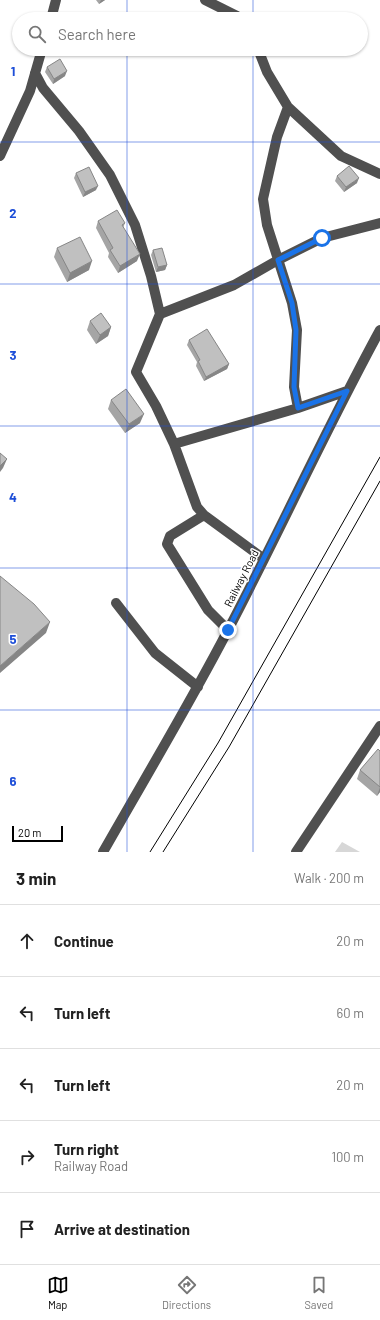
<!DOCTYPE html>
<meta charset="utf-8">
<style>
body{margin:0;font-family:Barlow,sans-serif;background:#f6f6f6;color:#222}
.scale{position:absolute;left:12px;bottom:10px;width:51px;box-sizing:border-box;padding-left:4px;border:2px solid #000;border-top:0;font-size:11px;line-height:14px;white-space:nowrap;color:#000;-webkit-text-stroke:3px #fff;paint-order:stroke}
.stop{position:absolute;width:12px;height:12px;margin:-9px;border:3px solid #1a73e8;border-radius:50%;background:#fff}
.stop.end{background:#1a73e8;border-color:#fff;box-shadow:0 1px 4px #0008}
.list{margin:0;padding:0;list-style:none}
h2{display:flex;justify-content:space-between;align-items:center;height:52px;margin:0;padding:0 16px;font-size:17px}
h2 small{font-size:13px;font-weight:400;color:#767676}
.list li{display:grid;grid-template-columns:26px 1fr auto;gap:12px;align-items:center;box-sizing:border-box;height:72px;padding:0 16px;border-top:1px solid #e0e0e0}
.list b{display:block;font-size:15px;white-space:nowrap}
.list p{margin:0;font-size:13px;white-space:nowrap;color:#767676}
.list em{font-size:13px;font-style:normal;color:#767676}
.icon{flex:none;width:22px;height:22px;fill:none;stroke:currentColor;stroke-width:2;stroke-linecap:round;stroke-linejoin:round}
.map{position:relative;flex:none;width:380px;height:852px;overflow:hidden}
.search{position:absolute;background:#fff;box-shadow:0 1px 3px #0004;left:12px;right:12px;top:12px;height:44px;display:flex;align-items:center;gap:10px;box-sizing:border-box;padding:0 14px;border-radius:22px;color:#767676;font-size:15px}
.sheet{height:412px;background:#fff}
nav{display:flex;justify-content:space-around;align-items:center;box-sizing:border-box;height:56px;border-top:1px solid #e0e0e0;background:#fff;font-size:11px;color:#767676}
nav a{display:grid;justify-items:center;gap:2px}
nav .on{color:#000}
.map>svg:first-child{display:block}
.green{fill:#d7d7d7}
.lines{fill:none;stroke-linecap:round;stroke-linejoin:round}
.minor{stroke:#505050;stroke-width:10}
.tram{stroke:#000;stroke-width:1}
.wall{fill:#a5a5a5}
.shaded-wall{fill:#868686}
.building{fill:#c0c0c0;stroke:#868686}
.route{stroke:#1a73e8;stroke-width:5}
.grid{fill:none;stroke:#1d4ed8;stroke-width:1;stroke-opacity:0.55}
.labels{text-anchor:middle;dominant-baseline:central;stroke-width:3;stroke-linejoin:round;paint-order:stroke}
.street-label{font-size:11px;fill:#000;stroke:#fff}
.grid-label{font-size:13px;text-anchor:middle;font-weight:bold;fill:#1d4ed8;stroke:#fff;stroke-width:3;stroke-linejoin:round;paint-order:stroke}
</style>
<div class="map">
<svg width="380" height="852" viewBox="0 0 380 852">
<rect width="100%" height="100%" fill="#fff"/>
<!-- green -->
<path class="green" d="M 342,842 L 360,852 L 335,852 Z"/>
<g class="lines">
<!-- minor -->
<path class="minor" d="M 205,0 L 237,16 L 239,19
M 51,19 L 56,0
M 258,49 L 267,72 L 288,107
M 35,73 L 43,88 L 79,131 L 110,175 L 135,225 L 151,276 L 160,314 L 136,372 L 156,406 L 174,444 L 197,507 L 204,515 L 264,559
M 0,156 L 30,91 L 42,49
M 160,314 L 234,285 L 278,260 L 322,238 L 380,223
M 298,408 L 294,387 L 297,330 L 292,303 L 267,225 L 263,199 L 277,137 L 288,107 L 341,156 L 380,174
M 174,444 L 298,408 L 347,391
M 204,515 L 170,536 L 167,544 L 208,610 L 228,630
M 116,603 L 155,653 L 198,687
M 103,852 C 145,778 189,705 228,630 C 280,531 326,429 380,330
M 296,852 L 380,726"/>
<!-- tram -->
<path class="tram" d="M 150,852 L 218,743 L 380,457
M 163,852 L 229,747 L 380,481"/>
</g>
<!-- wall -->
<path class="wall" d="M 96,0 L 105,0 L 99,4 Z
M 47,67 L 65,76 L 53,84 L 45,72 Z
M 76,173 L 96,190 L 83,197 L 74,178 Z
M 337,176 L 357,183 L 344,192 L 335,181 Z
M 98,221 L 125,223 L 123,228 L 137,261 L 118,273 L 108,257 L 109,253 L 96,228 Z
M 57,248 L 89,270 L 67,282 L 54,257 Z
M 153,250 L 167,265 L 165,270 L 156,272 L 151,255 Z
M 90,321 L 111,327 L 108,336 L 96,344 L 87,330 Z
M 189,340 L 229,364 L 227,369 L 204,381 L 196,366 L 197,362 L 187,345 Z
M 111,400 L 140,423 L 125,433 L 108,409 Z
M 380,751 L 380,792 L 377,796 L 357,779 L 360,770 Z"/>
<!-- shaded-wall -->
<path class="shaded-wall" d="M 101,0 L 105,0 L 99,4 Z
M 67,71 L 65,76 L 53,84 L 54,79 Z
M 359,178 L 357,183 L 344,192 L 346,187 Z
M 98,186 L 96,190 L 83,197 L 85,192 Z
M 140,254 L 137,261 L 118,273 L 120,266 Z
M 92,261 L 89,270 L 67,282 L 70,273 Z
M 167,265 L 165,270 L 156,272 L 158,267 Z
M 111,327 L 108,336 L 96,344 L 100,335 Z
M 229,364 L 227,369 L 204,381 L 206,377 Z
M 144,414 L 140,423 L 125,433 L 129,424 Z
M 7,459 L 3,468 L 0,472 L 0,466 Z
M 50,622 L 46,633 L 0,673 L 0,666 Z
M 380,787 L 380,792 L 377,796 Z"/>
<!-- building -->
<path class="building" d="M 60,59 L 67,71 L 54,79 L 47,67 Z
M 349,166 L 359,178 L 346,187 L 337,176 Z
M 89,167 L 98,186 L 85,192 L 76,173 Z
M 117,210 L 125,223 L 122,225 L 140,254 L 120,266 L 110,250 L 113,248 L 98,221 Z
M 80,237 L 92,261 L 70,273 L 57,248 Z
M 162,248 L 167,265 L 158,267 L 153,250 Z
M 101,313 L 111,327 L 100,335 L 90,321 Z
M 207,329 L 229,364 L 206,377 L 198,361 L 200,360 L 189,340 Z
M 126,389 L 144,414 L 129,424 L 111,400 Z
M 0,453 L 7,459 L 0,466 Z
M 0,576 L 34,604 L 50,622 L 0,666 Z
M 378,749 L 380,751 L 380,787 L 360,770 Z"/>
<g class="lines">
<!-- route -->
<path class="route" d="M 228,630 L 347,391 L 298,408 L 294,387 L 296,330 L 292,303 L 278,260 L 322,238"/>
</g>
<!-- grid -->
<path class="grid" d="M 127,0 L 127,19M 253,0 L 253,19M 127,49 L 127,852M 253,49 L 253,852M 0,142 L 380,142M 0,284 L 380,284M 0,426 L 380,426M 0,568 L 380,568M 0,710 L 380,710"/>
<g class="labels">
<!-- street labels -->
<g class="street-label">
<text transform="translate(241 578) rotate(-63)">Railway Road</text>
</g>
</g>
<g class="grid-label">
<text x="13" y="76">1</text>
<text x="13" y="218">2</text>
<text x="13" y="360">3</text>
<text x="13" y="502">4</text>
<text x="13" y="644">5</text>
<text x="13" y="786">6</text>
</g>
</svg>
<div class="scale">20 m</div>
<div class="stop" style="left:322px;top:238px"></div>
<div class="stop end" style="left:228px;top:630px"></div>
<div class="search"><svg class="icon" aria-label="search" viewBox="0 0 24 24"><circle cx="10" cy="10" r="6"/><path d="M15 15l6 6"/></svg>Search here</div>
</div>
<section class="sheet">
<h2>3 min<small>Walk · 200 m</small></h2>
<ul class="list">
<li><svg class="icon" aria-label="ahead" viewBox="0 0 24 24"><path d="M12 20V5M6 11l6-6 6 6"/></svg><div><b>Continue</b></div><em>20 m</em></li>
<li><svg class="icon" aria-label="left" viewBox="0 0 24 24"><path d="M17 20v-9H6M10 6l-5 5 5 5"/></svg><div><b>Turn left</b></div><em>60 m</em></li>
<li><svg class="icon" aria-label="left" viewBox="0 0 24 24"><path d="M17 20v-9H6M10 6l-5 5 5 5"/></svg><div><b>Turn left</b></div><em>20 m</em></li>
<li><svg class="icon" aria-label="right" viewBox="0 0 24 24"><path d="M7 20v-9h11M14 6l5 5-5 5"/></svg><div><b>Turn right</b><p>Railway Road</p></div><em>100 m</em></li>
<li><svg class="icon" aria-label="arrive" viewBox="0 0 24 24"><path d="M6 21V4h12l-3 4 3 4H6"/></svg><div><b>Arrive at destination</b></div></li>
</ul>
</section>
<nav>
<a class="on"><svg class="icon" aria-label="map" viewBox="0 0 24 24"><path d="M3 6l6-2 6 2 6-2v14l-6 2-6-2-6 2zM9 4v14M15 6v14"/></svg>Map</a>
<a><svg class="icon" aria-label="directions" viewBox="0 0 24 24"><path d="M12 3l9 9-9 9-9-9zM9 14v-3h6M13 9l2 2-2 2"/></svg>Directions</a>
<a><svg class="icon" aria-label="saved" viewBox="0 0 24 24"><path d="M7 4h10v16l-5-4-5 4z"/></svg>Saved</a>
</nav>
